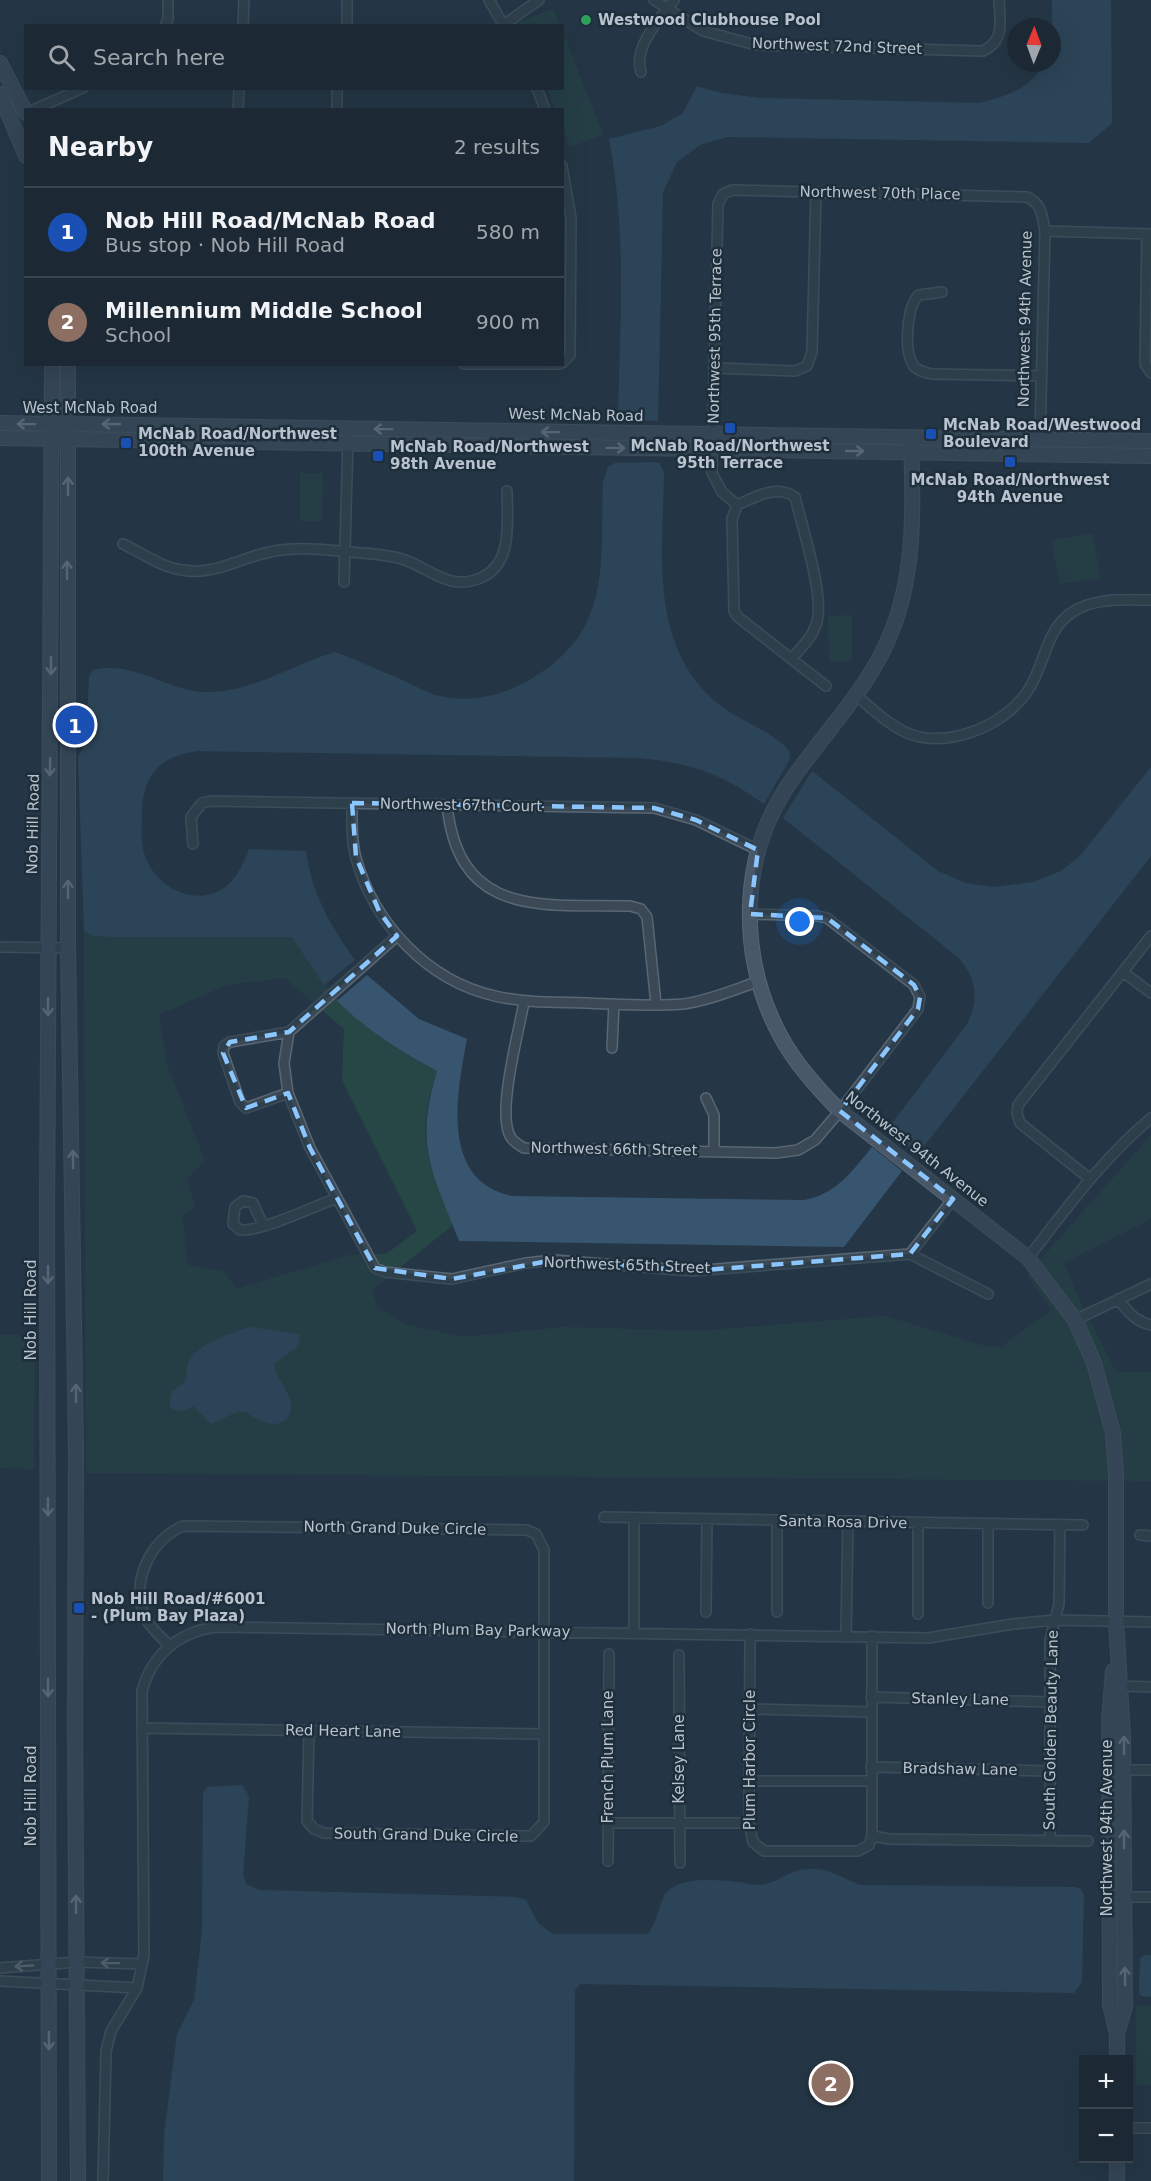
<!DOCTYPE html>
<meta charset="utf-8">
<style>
body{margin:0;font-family:"DejaVu Sans",sans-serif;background:#293540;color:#f1f3f6}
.controls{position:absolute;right:18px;bottom:18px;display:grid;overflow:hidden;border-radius:0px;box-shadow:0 6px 24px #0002}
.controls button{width:54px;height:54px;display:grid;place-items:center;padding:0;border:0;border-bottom:2px solid #3a454f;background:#1c2934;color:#f1f3f6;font:30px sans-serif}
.compass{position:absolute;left:1007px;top:18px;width:54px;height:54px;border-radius:50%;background:#1c2934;box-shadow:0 6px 24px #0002;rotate:1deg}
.you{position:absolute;left:800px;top:922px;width:21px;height:21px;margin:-15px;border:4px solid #fff;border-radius:50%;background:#1a73e8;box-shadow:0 0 0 9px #1a73e833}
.badge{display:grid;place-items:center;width:39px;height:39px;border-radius:50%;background:#ea580c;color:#fff;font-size:20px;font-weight:700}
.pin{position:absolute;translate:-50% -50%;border:3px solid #fff;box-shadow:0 2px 6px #0006}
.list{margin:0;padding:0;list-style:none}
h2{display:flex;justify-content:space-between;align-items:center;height:78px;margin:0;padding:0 24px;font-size:26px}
h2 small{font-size:20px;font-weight:400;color:#a0a6ac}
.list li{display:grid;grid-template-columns:39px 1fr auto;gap:18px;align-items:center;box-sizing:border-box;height:90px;padding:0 24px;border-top:2px solid #3a454f}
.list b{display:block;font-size:22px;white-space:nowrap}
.list p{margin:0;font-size:20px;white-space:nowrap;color:#a0a6ac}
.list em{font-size:20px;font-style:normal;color:#a0a6ac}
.icon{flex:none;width:33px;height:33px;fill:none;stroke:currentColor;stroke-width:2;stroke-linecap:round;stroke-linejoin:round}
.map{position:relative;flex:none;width:1151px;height:2181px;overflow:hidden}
.search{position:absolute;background:#1c2934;box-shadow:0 6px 24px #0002;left:24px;top:24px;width:540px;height:66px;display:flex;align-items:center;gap:15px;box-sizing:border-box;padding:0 21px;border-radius:0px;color:#a0a6ac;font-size:22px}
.panel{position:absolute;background:#1c2934;box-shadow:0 6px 24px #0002;left:24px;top:108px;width:540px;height:258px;border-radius:0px}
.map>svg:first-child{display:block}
.green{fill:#274747;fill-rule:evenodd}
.water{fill:#37556e}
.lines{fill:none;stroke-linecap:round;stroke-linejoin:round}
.street-casing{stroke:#596673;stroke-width:12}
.secondary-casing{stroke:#596673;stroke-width:16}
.street{stroke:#3a4955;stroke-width:9}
.secondary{stroke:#485869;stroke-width:14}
.oneway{stroke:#919eab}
.oneway2{stroke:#7f8c98}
.marked{fill:none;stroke:#8cc6ff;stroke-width:4.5;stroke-dasharray:12 8;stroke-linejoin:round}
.leisure-dot{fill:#2e9e5b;stroke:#1e2e3b;stroke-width:2}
.transit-dot{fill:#1a4fb4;stroke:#1e2e3b;stroke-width:2}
.labels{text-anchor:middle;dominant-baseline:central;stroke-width:5;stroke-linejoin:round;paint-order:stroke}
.poi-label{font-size:15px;font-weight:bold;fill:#b8c3cf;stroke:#1e2e3b;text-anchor:start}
.street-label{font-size:15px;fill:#b8c3cf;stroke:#1e2e3b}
</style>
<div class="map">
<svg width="1151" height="2181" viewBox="0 0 1151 2181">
<rect width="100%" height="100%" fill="#253746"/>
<!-- green -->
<path class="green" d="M 553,9 L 560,25 L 514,25 L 514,24 Z
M 563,32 L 603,135 L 570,147 L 563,129 L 562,110 L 555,109 L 547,89 L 562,88 Z
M 300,473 L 323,473 L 322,521 L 300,521 Z
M 1093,534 L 1100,578 L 1060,584 L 1051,540 Z
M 852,615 L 852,661 L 829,662 L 828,616 Z
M 84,930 L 92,936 L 113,937 L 293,936 C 331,1001 370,1038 437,1071 C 414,1139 428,1162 453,1225 L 372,1290 L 378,1308 L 407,1325 L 463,1337 L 565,1327 L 698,1331 L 885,1316 L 988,1347 L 1001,1347 L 1051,1310 L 1027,1275 L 1151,1135 L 1151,1219 L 1064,1263 L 1076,1293 L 1116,1372 L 1151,1372 L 1151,1481 L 86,1473 ZM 285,978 L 344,1029 L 342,1080 L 417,1231 L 386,1254 L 349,1255 L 237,1289 L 223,1271 L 188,1265 L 182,1215 L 195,1208 L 187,1179 L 205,1161 L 167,1065 L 159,1015 L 226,985 Z
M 0,1335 L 35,1335 L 34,1469 L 0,1468 Z
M 1136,2006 L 1151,2006 L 1151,2086 L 1136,2085 Z"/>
<!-- water -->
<path class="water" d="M 1052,0 L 1111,0 L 1112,123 L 1089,143 L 727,137 L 700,145 L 677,162 L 663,192 L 658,421 L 618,419 C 620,326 627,232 609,139 L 661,126 L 683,113 L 697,86 L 721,93 L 761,98 L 979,103 C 1004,97 1032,89 1043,63 L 1052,63 Z
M 654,462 L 659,463 L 664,472 C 663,552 648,645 717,703 C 736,720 774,731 789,751 L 790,759 L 764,804 C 722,774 692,763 640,758 L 197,751 C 160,757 144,773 142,811 C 142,825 140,840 144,853 C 154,889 201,912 231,882 C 239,873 245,860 249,849 L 306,851 C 311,892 331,927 355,960 L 324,985 L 292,937 L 113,937 L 92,936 L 84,930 L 78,757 L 86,743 L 89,677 L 93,670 C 136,659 171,695 213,692 C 257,690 294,664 335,652 C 359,661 383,672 407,682 C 417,687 429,694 440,696 C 469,703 499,696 524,683 C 613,635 600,569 603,481 L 608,467 L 615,463 Z
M 1151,767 L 1151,856 L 917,1155 L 887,1130 L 967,1024 C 980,999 976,979 959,958 L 783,818 L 812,771 L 938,871 L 965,883 L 993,887 L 1033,882 L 1061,871 L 1080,856 Z
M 367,975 L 419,1019 L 467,1039 C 457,1092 439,1181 512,1196 L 804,1200 C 837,1194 852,1171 872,1147 L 902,1171 L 844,1247 L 459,1241 C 432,1171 414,1147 437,1071 C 399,1051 368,1031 337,1001 Z
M 250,1327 L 299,1334 L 300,1340 L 296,1348 L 274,1364 C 275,1379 292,1392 291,1408 C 288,1434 258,1422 246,1412 L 237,1412 L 211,1424 L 193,1406 L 183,1411 L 172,1409 L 169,1404 L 172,1391 L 186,1381 C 187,1372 186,1365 191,1358 C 201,1343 234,1332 250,1327 Z
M 242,1785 L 249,1796 L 243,1875 L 246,1884 L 259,1890 L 516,1897 L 526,1900 L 538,1923 L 553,1934 L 648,1934 C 659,1920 659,1900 667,1892 C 682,1876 719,1880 738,1882 C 746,1883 759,1887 766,1884 C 786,1878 789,1869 814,1869 C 832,1869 844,1880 861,1885 L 1075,1887 L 1081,1889 L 1084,1896 L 1082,1982 L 1074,1993 L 580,1984 L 575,1990 L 574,2181 L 163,2181 L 164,2135 L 177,2034 L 194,2000 L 202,1931 L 203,1793 L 207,1787 Z
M 1145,1955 L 1151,1955 L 1151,1997 L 1141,1996 L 1139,1993 L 1140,1958 Z"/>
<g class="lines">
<!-- street casing -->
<g class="street-casing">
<path id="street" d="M 489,0 L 504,26
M 654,0 L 703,31 L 756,45 L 983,51 C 1005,41 1000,21 999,0
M 165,26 L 168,19 L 168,0
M 243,26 L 244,0
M 347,26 L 347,0
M 502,26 L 539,0
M 641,72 C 633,47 659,20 674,0
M 537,88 L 545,110
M 33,110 L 83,88
M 238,110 L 239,88
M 337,110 L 337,88
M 562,166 L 571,218 L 570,355 L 562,363
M 1045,231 L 1151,234
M 1147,234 L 1145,364 L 1151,373
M 942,292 L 919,295 C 907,305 904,348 912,363 C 916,371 924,372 932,374 L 1040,376
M 464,364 L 560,364
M 714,368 L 795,371 L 807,366 L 812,352 L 816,192
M 737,505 L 722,492 L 712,473 L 718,204 L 723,194 L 732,190 L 1027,197 C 1042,204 1042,215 1045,231 L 1040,439
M 123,544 C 142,553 161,567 182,570 C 214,576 239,558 270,552 C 296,546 325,550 351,552 C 369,554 388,554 405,560 C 430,569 449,590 478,579 C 514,566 507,522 507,491
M 344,582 L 348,440
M 791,659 C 801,648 811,639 816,625 C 826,599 802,527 795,497 C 778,484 755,497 737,505 L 732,519 L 734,611 L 738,617 L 826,686
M 857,696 C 872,709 887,723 905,732 C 944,751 1004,726 1027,692 C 1045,667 1044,632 1071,613 C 1094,597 1124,600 1151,600
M 352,803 C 352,821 351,840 356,858 C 374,924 428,981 495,996 C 525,1003 556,1002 586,1003 C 618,1004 651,1007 683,1004 C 708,1001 733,990 757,982
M 447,805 C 459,919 542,904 630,906 L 641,909 L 647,917 L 656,1004
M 193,844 L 191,817 L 202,803 L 211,801 L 654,808 L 696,820 L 758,850
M 397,936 L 289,1032 L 284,1063 L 288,1093 L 310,1148 L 375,1268 L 385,1272 L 452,1279 L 526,1263 L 554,1260 L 692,1271 L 910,1254 L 988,1294
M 0,947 L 68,948
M 1123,972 L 1151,993
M 524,1002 C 519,1031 497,1111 510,1136 C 513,1142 519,1145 524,1148 L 776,1153 L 798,1150 L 815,1140 L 840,1111 L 918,1009 L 920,997 L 914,985 L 827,918 L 818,916 L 750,914
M 612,1048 L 614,1004
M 288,1093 L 246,1108 L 240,1102 L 223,1053 L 224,1046 L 230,1042 L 289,1032
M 706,1098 L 714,1115 L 714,1152
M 1090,1179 L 1020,1123 L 1017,1113 L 1018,1105 L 1151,936
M 263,1225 L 253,1203 L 243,1201 L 235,1207 L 233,1224 L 240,1230 C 260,1232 315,1206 337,1198
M 910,1254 L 953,1199
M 1028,1258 C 1066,1209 1103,1158 1151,1118
M 1118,1299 C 1128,1312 1135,1321 1151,1325
M 1075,1320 L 1151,1284
M 604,1517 L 1083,1525
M 777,1521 L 777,1612
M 988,1524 L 988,1603
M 1140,1535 L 1151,1536
M 706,1612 L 707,1520
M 918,1614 L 918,1523
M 634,1632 L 634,1518
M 750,1634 L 749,1823 L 753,1842 L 764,1851 L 858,1851 L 869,1845 L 872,1836 L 872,1636
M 846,1636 L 848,1521
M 169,1645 C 160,1636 150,1628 145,1617 C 130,1582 150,1540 183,1526 L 527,1530 L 536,1534 L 544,1550 L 544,1822 L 531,1836 L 324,1833 L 314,1829 L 307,1821 L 309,1731
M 679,1655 L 680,1863
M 1121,1686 L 1151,1687
M 871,1697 L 1049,1702
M 750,1709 L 871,1712
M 142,1728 L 544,1734
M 871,1767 L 1050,1771
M 1118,1770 L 1151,1770
M 750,1781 L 871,1781
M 608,1823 L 749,1823
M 872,1836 L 889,1839 L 1088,1841
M 1050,1840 L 1050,1640 L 1059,1604 L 1060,1526
M 608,1861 L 609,1654
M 1120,1897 L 1151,1897
M 0,1968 L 77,1962 L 142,1964
M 0,1981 L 137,1988
M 1128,2128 L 1151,2128
M 103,2181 L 106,2051 L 111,2031 L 137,1988 L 144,1955 L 142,1691 C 152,1654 179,1632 216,1627 L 928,1638 L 1013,1624 L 1054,1620 L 1151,1622"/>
</g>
<!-- secondary casing -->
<g class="secondary-casing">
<path id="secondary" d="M 0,63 L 26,113
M 0,94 L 26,156
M 68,364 L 68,948 L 76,1449 L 75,1727 L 78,2181
M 0,423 L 1151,441
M 911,437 C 913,498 916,566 894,625 C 872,688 823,732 787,787 C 738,861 739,960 781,1037 C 796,1065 818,1089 840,1111 L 1028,1258 L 1075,1320 L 1094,1363 L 1113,1433 L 1116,1474 L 1116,1621 L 1123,1736 L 1125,2006 L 1117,2034
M 0,438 L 1151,456
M 1113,1671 L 1109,1721 L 1110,2004 L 1117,2034 L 1117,2060
M 49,2181 L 47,1216 L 52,364
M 1117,2181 L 1117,2158"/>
</g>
<!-- street -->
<use href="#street" class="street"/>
<!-- secondary -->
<use href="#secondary" class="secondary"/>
</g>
<!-- one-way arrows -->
<defs><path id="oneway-shaft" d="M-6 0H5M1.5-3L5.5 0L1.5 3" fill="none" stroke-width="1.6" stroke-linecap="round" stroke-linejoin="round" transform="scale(1.5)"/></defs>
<g class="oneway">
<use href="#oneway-shaft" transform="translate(26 424) rotate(-179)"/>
<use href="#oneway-shaft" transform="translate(111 424) rotate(-180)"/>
<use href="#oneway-shaft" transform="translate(383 429) rotate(-179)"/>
<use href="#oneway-shaft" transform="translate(550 432) rotate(-179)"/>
<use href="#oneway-shaft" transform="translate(616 448) rotate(1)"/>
<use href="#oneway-shaft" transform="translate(855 451)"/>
<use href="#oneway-shaft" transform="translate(68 486) rotate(-90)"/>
<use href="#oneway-shaft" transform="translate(67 570) rotate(-90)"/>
<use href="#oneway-shaft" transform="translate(51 666) rotate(90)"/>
<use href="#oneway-shaft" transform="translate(50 767) rotate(91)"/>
<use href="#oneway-shaft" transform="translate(68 889) rotate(-90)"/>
<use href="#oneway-shaft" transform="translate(48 1007) rotate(90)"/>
<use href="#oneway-shaft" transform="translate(73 1159) rotate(-91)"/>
<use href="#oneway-shaft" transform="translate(48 1275) rotate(90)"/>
<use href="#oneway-shaft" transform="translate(76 1393) rotate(-91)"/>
<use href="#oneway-shaft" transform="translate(48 1507) rotate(90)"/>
<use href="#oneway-shaft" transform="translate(48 1688) rotate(90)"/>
<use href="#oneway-shaft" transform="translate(1124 1745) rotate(-90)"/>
<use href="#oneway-shaft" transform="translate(1124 1839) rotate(-90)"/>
<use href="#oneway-shaft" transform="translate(76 1904) rotate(-90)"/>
<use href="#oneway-shaft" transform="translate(1125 1976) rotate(-91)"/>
<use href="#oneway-shaft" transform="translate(49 2041) rotate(90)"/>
</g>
<g class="oneway2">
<use href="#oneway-shaft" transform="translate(110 1963) rotate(-179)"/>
<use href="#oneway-shaft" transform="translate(24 1966) rotate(177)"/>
</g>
<!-- marked area -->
<path d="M0 0H1151V2181H0ZM 352,803 L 654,808 L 696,820 L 758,850 L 750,914 L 827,918 L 914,985 L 920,997 L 918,1009 L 840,1111 L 953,1199 L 910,1254 L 692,1271 L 554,1260 L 452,1279 L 375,1268 L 310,1148 L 288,1093 L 246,1108 L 223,1053 L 230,1042 L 289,1032 L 397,936 L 379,911 L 356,857 Z" fill="#253746" fill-opacity=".55" fill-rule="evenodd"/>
<path class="marked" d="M 352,803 L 654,808 L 696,820 L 758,850 L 750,914 L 827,918 L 914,985 L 920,997 L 918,1009 L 840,1111 L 953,1199 L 910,1254 L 692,1271 L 554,1260 L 452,1279 L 375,1268 L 310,1148 L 288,1093 L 246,1108 L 223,1053 L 230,1042 L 289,1032 L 397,936 L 379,911 L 356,857 Z"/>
<!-- markers -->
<circle class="leisure-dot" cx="586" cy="20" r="6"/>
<g class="transit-dot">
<rect x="724" y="422" width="12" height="12" rx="3"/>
<rect x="925" y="428" width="12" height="12" rx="3"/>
<rect x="120" y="437" width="12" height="12" rx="3"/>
<rect x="372" y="450" width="12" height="12" rx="3"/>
<rect x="1004" y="456" width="12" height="12" rx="3"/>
<rect x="73" y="1602" width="12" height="12" rx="3"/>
</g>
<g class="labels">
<!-- poi labels -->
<g class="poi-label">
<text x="598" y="20">Westwood Clubhouse Pool</text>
<text x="943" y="425">McNab Road/Westwood<tspan x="943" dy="17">Boulevard</tspan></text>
<text x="138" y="434">McNab Road/Northwest<tspan x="138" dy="17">100th Avenue</tspan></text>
<text x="730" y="446" text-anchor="middle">McNab Road/Northwest<tspan x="730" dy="17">95th Terrace</tspan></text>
<text x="390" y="447">McNab Road/Northwest<tspan x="390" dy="17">98th Avenue</tspan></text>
<text x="1010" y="480" text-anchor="middle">McNab Road/Northwest<tspan x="1010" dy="17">94th Avenue</tspan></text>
<text x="91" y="1599">Nob Hill Road/#6001<tspan x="91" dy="17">- (Plum Bay Plaza)</tspan></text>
</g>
<!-- street labels -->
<g class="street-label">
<text transform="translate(837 46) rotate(2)">Northwest 72nd Street</text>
<text transform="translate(880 193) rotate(1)">Northwest 70th Place</text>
<text transform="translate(1025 319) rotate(-89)">Northwest 94th Avenue</text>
<text transform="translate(715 336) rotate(-89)">Northwest 95th Terrace</text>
<text x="90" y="408">West McNab Road</text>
<text transform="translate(576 415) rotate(1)">West McNab Road</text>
<text transform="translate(461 805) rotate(1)">Northwest 67th Court</text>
<text transform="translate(33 824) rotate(-89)">Nob Hill Road</text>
<text transform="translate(614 1149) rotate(1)">Northwest 66th Street</text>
<text transform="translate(917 1149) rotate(38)">Northwest 94th Avenue</text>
<text transform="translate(627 1265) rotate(2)">Northwest 65th Street</text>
<text transform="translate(31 1310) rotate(-90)">Nob Hill Road</text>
<text transform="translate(843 1522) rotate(1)">Santa Rosa Drive</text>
<text transform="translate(395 1528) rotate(1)">North Grand Duke Circle</text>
<text transform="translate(478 1630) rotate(1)">North Plum Bay Parkway</text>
<text transform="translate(960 1699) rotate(1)">Stanley Lane</text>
<text transform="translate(1051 1730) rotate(-89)">South Golden Beauty Lane</text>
<text transform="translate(343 1731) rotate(1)">Red Heart Lane</text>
<text transform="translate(608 1757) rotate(-90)">French Plum Lane</text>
<text transform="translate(679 1759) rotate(-90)">Kelsey Lane</text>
<text transform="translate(750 1760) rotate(-90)">Plum Harbor Circle</text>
<text transform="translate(960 1769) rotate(1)">Bradshaw Lane</text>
<text transform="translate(31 1796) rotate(-90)">Nob Hill Road</text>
<text transform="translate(1107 1828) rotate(-90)">Northwest 94th Avenue</text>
<text transform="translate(426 1835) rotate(1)">South Grand Duke Circle</text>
</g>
</g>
</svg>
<div class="controls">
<button>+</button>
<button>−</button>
</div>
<svg class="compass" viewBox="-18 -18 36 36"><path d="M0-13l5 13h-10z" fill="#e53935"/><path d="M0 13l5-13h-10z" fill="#a0a6ac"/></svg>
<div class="you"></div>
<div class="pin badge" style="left:75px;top:725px;background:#1a4fb4">1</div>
<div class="pin badge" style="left:831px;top:2083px;background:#8d6e63">2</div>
<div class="search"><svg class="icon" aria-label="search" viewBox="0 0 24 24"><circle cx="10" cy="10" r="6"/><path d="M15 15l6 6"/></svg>Search here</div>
<section class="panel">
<h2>Nearby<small>2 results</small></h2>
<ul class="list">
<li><span class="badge" style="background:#1a4fb4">1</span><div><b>Nob Hill Road/McNab Road</b><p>Bus stop · Nob Hill Road</p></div><em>580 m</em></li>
<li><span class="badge" style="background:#8d6e63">2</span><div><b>Millennium Middle School</b><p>School</p></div><em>900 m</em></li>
</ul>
</section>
</div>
